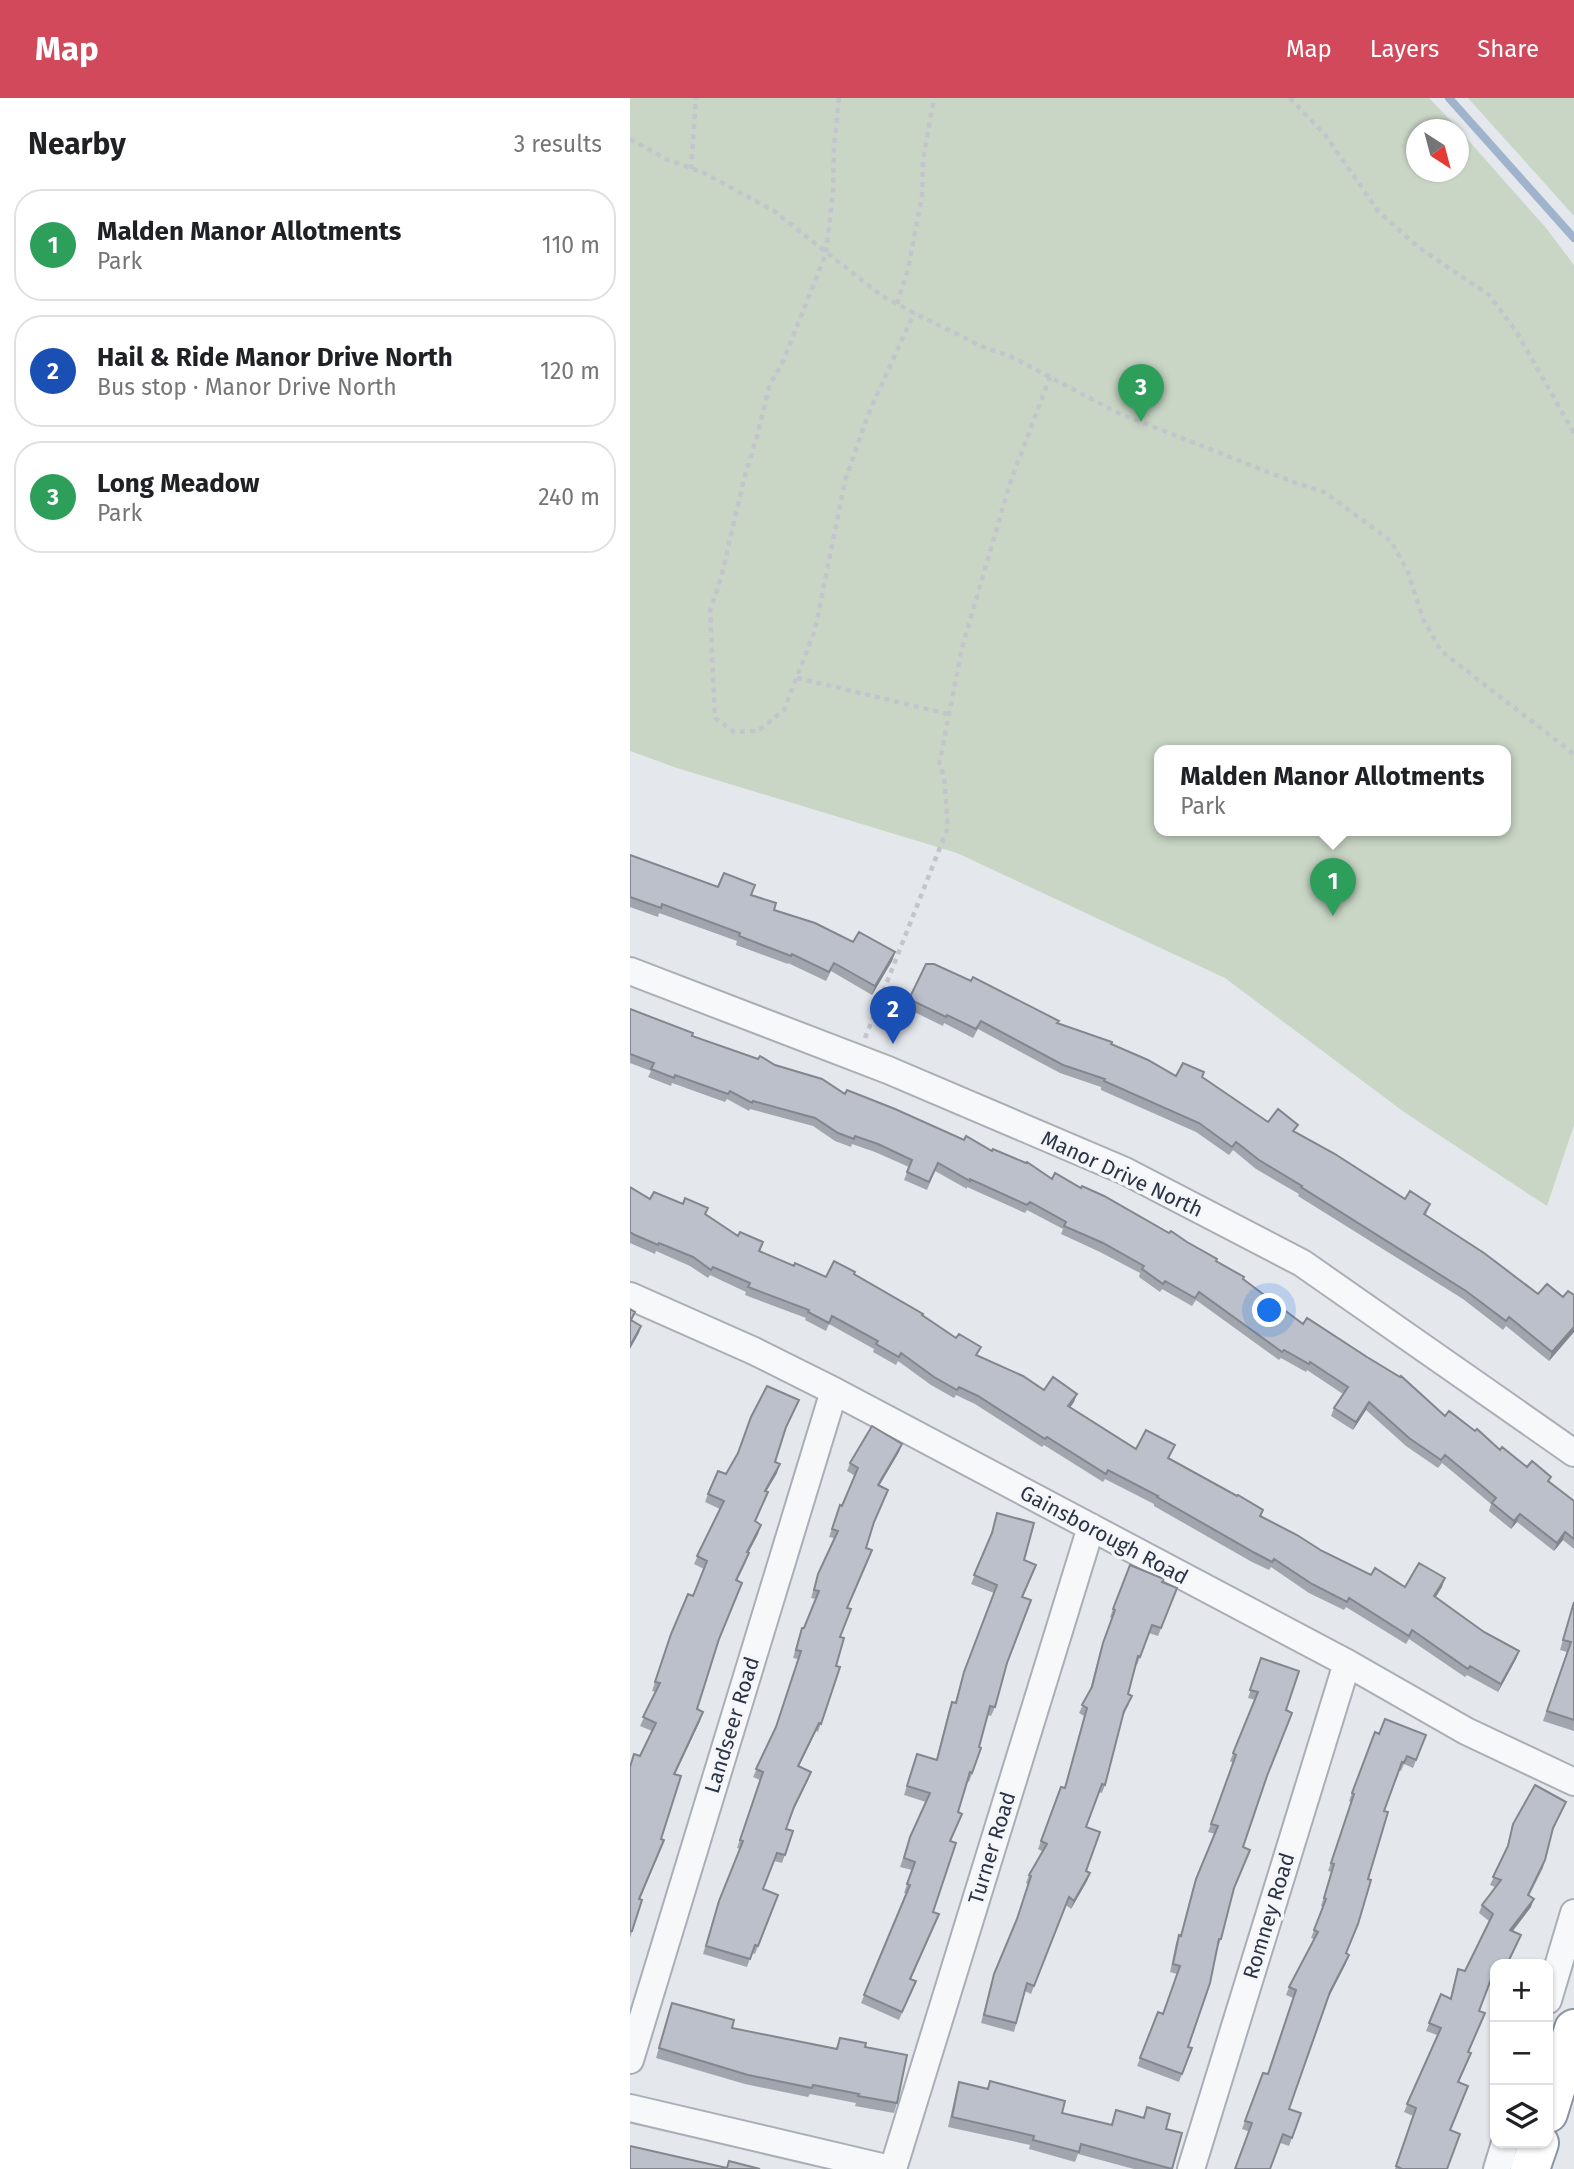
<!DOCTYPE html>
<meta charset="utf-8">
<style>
body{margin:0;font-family:"Fira Sans",sans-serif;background:#f2f2f2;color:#202124}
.controls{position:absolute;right:21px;bottom:21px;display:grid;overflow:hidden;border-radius:14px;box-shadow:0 2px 5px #0004}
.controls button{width:63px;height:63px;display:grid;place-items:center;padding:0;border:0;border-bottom:2px solid #e0e0e0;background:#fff;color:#202124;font:35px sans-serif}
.compass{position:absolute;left:776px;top:21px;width:63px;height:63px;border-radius:50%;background:#fff;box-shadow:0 2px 5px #0004;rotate:144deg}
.you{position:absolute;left:640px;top:1213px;width:24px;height:24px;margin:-18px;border:5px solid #fff;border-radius:50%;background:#1a73e8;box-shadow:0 0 0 10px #1a73e833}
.badge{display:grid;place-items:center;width:46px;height:46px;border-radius:50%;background:#d1495b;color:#fff;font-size:23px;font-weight:700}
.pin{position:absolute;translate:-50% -58px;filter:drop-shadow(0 2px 4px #0008)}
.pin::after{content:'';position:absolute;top:37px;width:24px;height:21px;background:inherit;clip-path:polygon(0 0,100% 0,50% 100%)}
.popup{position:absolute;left:524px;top:647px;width:357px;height:91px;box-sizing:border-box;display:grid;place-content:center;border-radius:14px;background:#fff;filter:drop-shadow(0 2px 5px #0005);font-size:23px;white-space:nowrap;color:#757577}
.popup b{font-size:26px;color:#202124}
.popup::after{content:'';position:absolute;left:50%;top:100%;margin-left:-14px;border:14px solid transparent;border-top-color:#fff}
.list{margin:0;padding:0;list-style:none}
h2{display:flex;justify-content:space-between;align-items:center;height:91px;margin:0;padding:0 28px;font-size:30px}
h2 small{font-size:23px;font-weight:400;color:#757577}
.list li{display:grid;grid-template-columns:46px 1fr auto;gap:21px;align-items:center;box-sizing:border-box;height:112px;margin:0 14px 14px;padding:0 14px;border:2px solid #e0e0e0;border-radius:28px}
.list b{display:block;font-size:26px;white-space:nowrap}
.list p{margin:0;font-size:23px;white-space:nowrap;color:#757577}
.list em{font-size:23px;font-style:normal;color:#757577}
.icon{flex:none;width:38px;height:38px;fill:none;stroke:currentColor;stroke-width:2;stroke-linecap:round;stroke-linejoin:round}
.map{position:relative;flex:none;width:944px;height:2071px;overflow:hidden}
header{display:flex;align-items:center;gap:42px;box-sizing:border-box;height:98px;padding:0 35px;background:#d1495b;color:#fff}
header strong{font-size:33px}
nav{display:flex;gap:38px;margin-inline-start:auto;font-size:24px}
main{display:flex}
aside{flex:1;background:#fff}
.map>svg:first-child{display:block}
.green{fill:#c9d6c5;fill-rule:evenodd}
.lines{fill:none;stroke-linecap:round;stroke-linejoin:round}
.stream{stroke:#9fb4cc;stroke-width:8}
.minor-casing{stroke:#a9aeb7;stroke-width:30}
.trunk-casing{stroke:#8b94a3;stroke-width:42}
.path{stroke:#c2c5cb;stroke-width:4.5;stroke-dasharray:5 5;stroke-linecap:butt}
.minor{stroke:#f7f8fa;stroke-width:26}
.trunk{stroke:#fff;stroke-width:38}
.wall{fill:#a1a5ae}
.shaded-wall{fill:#83868d}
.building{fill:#bbc0ca;stroke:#83868d;stroke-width:2}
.labels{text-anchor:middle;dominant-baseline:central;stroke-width:7;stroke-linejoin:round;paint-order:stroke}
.street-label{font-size:21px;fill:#2b3445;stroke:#f4f6f9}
</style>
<header>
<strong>Map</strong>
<nav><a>Map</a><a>Layers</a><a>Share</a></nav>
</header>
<main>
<aside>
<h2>Nearby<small>3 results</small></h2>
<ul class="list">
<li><span class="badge" style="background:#2e9e5b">1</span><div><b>Malden Manor Allotments</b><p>Park</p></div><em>110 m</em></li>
<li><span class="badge" style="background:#1a4fb4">2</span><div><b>Hail &amp; Ride Manor Drive North</b><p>Bus stop · Manor Drive North</p></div><em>120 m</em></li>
<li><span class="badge" style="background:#2e9e5b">3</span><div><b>Long Meadow</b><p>Park</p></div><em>240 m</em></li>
</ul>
</aside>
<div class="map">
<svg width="944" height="2071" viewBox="0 0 944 2071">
<rect width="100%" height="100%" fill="#e4e7ec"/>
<!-- green -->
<path class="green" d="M 0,0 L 799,0 L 824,26 L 916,130 L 944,167 L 944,1027 L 917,1108 L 774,1014 L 595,880 L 327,755 L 47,670 L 0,653 ZM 786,32 L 828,32 L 828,74 L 786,74 ZM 530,652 L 876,652 L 876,732 L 530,732 Z
M 838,0 L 944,0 L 944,118 Z"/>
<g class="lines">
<!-- stream -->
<path class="stream" d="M 819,0 L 944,140"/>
<!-- minor casing -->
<g class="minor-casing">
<path id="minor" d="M 0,873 L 258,972 L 495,1073 L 672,1165 L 944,1355
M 0,1198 L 124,1253 L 204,1293 L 717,1565 L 836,1633 L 944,1684
M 918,1902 L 944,1815
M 0,1962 L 204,1293
M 0,2010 L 260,2071
M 263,2071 L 461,1429
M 561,2071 L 717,1565
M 867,2071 L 875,2045"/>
</g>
<!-- trunk casing -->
<g class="trunk-casing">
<path id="trunk" d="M 918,2015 L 944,1931
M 900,2071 L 909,2045"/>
</g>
<!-- path -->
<path class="path" d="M 209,0 L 204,50 L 203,94 L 196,155 L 154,261 L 139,289 L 128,335 L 114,381 L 91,480 L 80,512 L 85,620 L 104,634 L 128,633 L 154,612 L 185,532 L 215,383 L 238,317 L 284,215
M 660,0 L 696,38 L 748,113 L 788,149 L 859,197 L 886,233 L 944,335
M 0,41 L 36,61 L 74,75 L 144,113 L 252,198 L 284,215 L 353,249 L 380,258 L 488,315 L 666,385 L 694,394 L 761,443 L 778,474 L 793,521 L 811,553 L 944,656
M 61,71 L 66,0
M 267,206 L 278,171 L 292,98 L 293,62 L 304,0
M 167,580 L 318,616
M 235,940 L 318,729 L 314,678 L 309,667 L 332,550 L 380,385 L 420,279"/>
<!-- minor -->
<use href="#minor" class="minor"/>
<!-- trunk -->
<use href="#trunk" class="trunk"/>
</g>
<!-- wall -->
<path class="wall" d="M 0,757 L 88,789 L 121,797 L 144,812 L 223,844 L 265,854 L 262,863 L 242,897 L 201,873 L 196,883 L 158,865 L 158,866 L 106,847 L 107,843 L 29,815 L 28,819 L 0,809 Z
M 279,901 L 427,926 L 481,946 L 546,978 L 573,979 L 638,1024 L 666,1034 L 775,1101 L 800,1106 L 796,1117 L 908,1196 L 933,1199 L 944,1197 L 944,1234 L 919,1263 L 876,1228 L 873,1232 L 833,1201 L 668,1098 L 669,1096 L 626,1071 L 603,1052 L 599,1057 L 566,1034 L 471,992 L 471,989 L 430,975 L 348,931 L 343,940 L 314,925 L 313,928 L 276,910 Z
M 0,911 L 62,938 L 145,967 L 215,996 L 334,1042 L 422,1081 L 451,1090 L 557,1144 L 613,1182 L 673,1226 L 815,1318 L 897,1369 L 921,1379 L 919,1384 L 944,1403 L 944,1451 L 933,1442 L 924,1453 L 887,1424 L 881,1431 L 859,1413 L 861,1406 L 835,1384 L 812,1365 L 808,1370 L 776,1348 L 736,1312 L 723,1332 L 701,1318 L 704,1310 L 713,1296 L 677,1272 L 676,1274 L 651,1260 L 649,1262 L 566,1202 L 562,1208 L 532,1191 L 530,1194 L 509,1179 L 510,1175 L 470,1154 L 431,1136 L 433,1131 L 397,1112 L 395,1115 L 337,1089 L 337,1091 L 305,1073 L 297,1092 L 274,1082 L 279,1069 L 245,1054 L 222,1046 L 221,1049 L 205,1043 L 183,1028 L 120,1011 L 119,1013 L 97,1001 L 95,1004 L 42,985 L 41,988 L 18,979 L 21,973 L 0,965 Z
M 0,1089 L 20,1101 L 76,1116 L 130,1153 L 164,1168 L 196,1179 L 224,1177 L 292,1217 L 348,1258 L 414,1292 L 444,1304 L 440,1309 L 506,1351 L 545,1347 L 539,1361 L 633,1412 L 631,1418 L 692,1453 L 741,1477 L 775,1489 L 812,1489 L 805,1499 L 854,1534 L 889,1553 L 886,1561 L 868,1594 L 837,1577 L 835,1579 L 779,1541 L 776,1546 L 716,1509 L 714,1512 L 679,1495 L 641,1469 L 639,1472 L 622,1464 L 524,1408 L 524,1406 L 475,1381 L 473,1384 L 414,1347 L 412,1349 L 345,1306 L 326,1297 L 324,1300 L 301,1287 L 268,1263 L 266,1267 L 243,1254 L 244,1251 L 199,1226 L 196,1233 L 175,1222 L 176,1220 L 115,1197 L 116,1194 L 80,1177 L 78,1180 L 60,1168 L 26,1153 L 25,1156 L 0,1145 Z
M 169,1302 L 154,1336 L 145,1364 L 147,1375 L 136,1394 L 138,1394 L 125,1424 L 128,1436 L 118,1455 L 116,1464 L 107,1483 L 67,1611 L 70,1623 L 45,1676 L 31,1741 L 34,1742 L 10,1801 L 12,1802 L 0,1840 L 0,1667 L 4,1656 L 10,1658 L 22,1633 L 10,1628 L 26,1594 L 22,1593 L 41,1536 L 63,1498 L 74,1471 L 64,1466 L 90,1411 L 75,1404 L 78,1396 Z
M 269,1354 L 249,1387 L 258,1392 L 242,1428 L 218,1510 L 210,1540 L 206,1568 L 210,1569 L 188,1634 L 186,1633 L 169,1668 L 178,1682 L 161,1716 L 156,1731 L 163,1733 L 152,1765 L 144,1763 L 133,1791 L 148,1797 L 125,1856 L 122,1855 L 117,1869 L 73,1856 L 86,1811 L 110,1751 L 107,1750 L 130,1682 L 123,1679 L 145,1631 L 168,1561 L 163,1560 L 169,1538 L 172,1530 L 174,1530 L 186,1501 L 181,1500 L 188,1476 L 204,1440 L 199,1439 L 210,1407 L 212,1408 L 225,1378 L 217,1373 L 220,1365 Z
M 367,1415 L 394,1462 L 393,1499 L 377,1566 L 365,1609 L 361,1618 L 358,1617 L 349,1649 L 351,1650 L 339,1684 L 338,1683 L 328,1714 L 303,1814 L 309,1816 L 281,1881 L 286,1883 L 269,1922 L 231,1905 L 277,1795 L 274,1795 L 282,1772 L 270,1769 L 280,1739 L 296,1704 L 274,1697 L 284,1665 L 306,1662 L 319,1612 L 322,1604 L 325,1605 L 331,1583 L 364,1495 L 341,1486 L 360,1440 Z
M 500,1467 L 532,1484 L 547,1490 L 528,1538 L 519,1535 L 507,1567 L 506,1566 L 498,1596 L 499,1606 L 493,1618 L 475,1687 L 472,1695 L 469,1694 L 456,1729 L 456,1773 L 460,1775 L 457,1783 L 441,1811 L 436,1807 L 401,1896 L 395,1893 L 384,1934 L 351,1925 L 361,1885 L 386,1825 L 398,1786 L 396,1785 L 399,1777 L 412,1753 L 408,1751 L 431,1689 L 435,1690 L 454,1618 L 449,1615 L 460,1592 L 470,1553 L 482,1520 L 480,1519 Z
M 944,1503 L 944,1633 L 913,1623 L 937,1554 L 930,1552 Z
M 631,1560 L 635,1683 L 613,1749 L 591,1841 L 588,1849 L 558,1949 L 562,1950 L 549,1984 L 507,1968 L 528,1914 L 533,1916 L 547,1876 L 540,1874 L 546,1845 L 549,1837 L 551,1837 L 563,1789 L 585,1736 L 578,1734 L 603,1665 L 600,1663 L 625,1602 L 618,1600 Z
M 745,1634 L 749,1636 L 796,1637 L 783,1670 L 774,1666 L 771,1673 L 769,1672 L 754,1713 L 738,1781 L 716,1855 L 716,1865 L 698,1901 L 659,2011 L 671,2015 L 659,2048 L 612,2031 L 633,1975 L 638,1976 L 663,1900 L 656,1897 L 659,1889 L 684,1841 L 681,1840 L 693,1809 L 691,1808 L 702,1774 L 698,1773 L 721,1704 L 719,1703 Z
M 936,1704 L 922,1734 L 913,1770 L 899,1798 L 901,1809 L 883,1833 L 888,1845 L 878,1866 L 865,1866 L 865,1886 L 860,1884 L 849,1913 L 852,1923 L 838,1954 L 841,1955 L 829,1984 L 820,2032 L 817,2071 L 765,2071 L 783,2018 L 774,2014 L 807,1937 L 796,1933 L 811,1896 L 820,1900 L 828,1871 L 835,1873 L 859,1823 L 849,1815 L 852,1807 L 865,1789 L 860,1787 L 876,1752 L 883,1726 Z
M 42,1905 L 102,1930 L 206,1951 L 210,1940 L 235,1949 L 267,2005 L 264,2015 L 225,2008 L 226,2005 L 180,1996 L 178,1999 L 115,1986 L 26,1960 Z
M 360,1983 L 432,2015 L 481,2027 L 486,2012 L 513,2020 L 517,2009 L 536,2031 L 542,2071 L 504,2071 L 448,2056 L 445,2064 L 399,2051 L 400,2047 L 318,2029 L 326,1994 L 329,1984 L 357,1991 Z"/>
<!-- shaded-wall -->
<path class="shaded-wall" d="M 265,854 L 262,863 L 242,897 L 245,888 Z
M 11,1228 L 9,1235 L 0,1251 L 0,1248 Z
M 944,1229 L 944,1234 L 919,1263 L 922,1254 Z
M 447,1296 L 444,1304 L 435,1317 L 438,1308 Z
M 739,1304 L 736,1312 L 723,1332 L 726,1324 Z
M 272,1346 L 269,1354 L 245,1395 L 248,1387 Z
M 150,1366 L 147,1375 L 131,1402 L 135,1393 Z
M 890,1416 L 887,1424 L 881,1431 L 884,1423 Z
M 131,1427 L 128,1436 L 114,1463 L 117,1454 Z
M 935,1434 L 933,1442 L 924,1453 L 927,1445 Z
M 815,1480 L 812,1489 L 801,1507 L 804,1498 Z
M 889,1553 L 886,1561 L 868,1594 L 871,1586 Z
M 73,1614 L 70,1623 L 41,1685 L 44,1676 Z
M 189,1625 L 186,1633 L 165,1676 L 168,1668 Z
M 181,1674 L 178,1682 L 161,1717 L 164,1709 Z
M 460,1775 L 457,1783 L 441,1811 L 444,1803 Z
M 904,1801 L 901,1809 L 877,1840 L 880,1832 Z
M 719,1857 L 716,1865 L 697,1902 L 700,1894 Z"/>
<!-- building -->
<path class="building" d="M 0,757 L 88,789 L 94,775 L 125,787 L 121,797 L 146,805 L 144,812 L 185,825 L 223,844 L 229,834 L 265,854 L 245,888 L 204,865 L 199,874 L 162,856 L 161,858 L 109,838 L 110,835 L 32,806 L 31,810 L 0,799 Z
M 296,866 L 304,866 L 341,883 L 343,879 L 429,923 L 427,925 L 482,944 L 481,946 L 518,962 L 546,978 L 553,965 L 574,974 L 572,979 L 638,1024 L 648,1011 L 668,1027 L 663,1033 L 705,1056 L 775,1101 L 780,1093 L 800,1106 L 794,1116 L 854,1155 L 908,1196 L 917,1186 L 933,1199 L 938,1193 L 944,1197 L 944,1229 L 922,1254 L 879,1219 L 876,1223 L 836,1193 L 671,1089 L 672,1088 L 629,1062 L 606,1044 L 602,1049 L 569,1025 L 474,983 L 475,981 L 433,967 L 351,923 L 346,931 L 317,917 L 316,919 L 279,901 Z
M 0,911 L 63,935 L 62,938 L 128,961 L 130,958 L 145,967 L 192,981 L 215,996 L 217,992 L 265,1011 L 334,1042 L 336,1038 L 362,1053 L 363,1051 L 396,1065 L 397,1064 L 422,1081 L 425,1075 L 451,1090 L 452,1088 L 474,1098 L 539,1135 L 541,1133 L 557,1144 L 587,1161 L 586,1163 L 614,1179 L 613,1181 L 673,1226 L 677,1220 L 737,1259 L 770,1279 L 771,1278 L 815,1318 L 819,1313 L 845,1333 L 847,1331 L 870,1352 L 872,1349 L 897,1369 L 902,1363 L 921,1379 L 918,1383 L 944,1403 L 944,1441 L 935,1434 L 927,1445 L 890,1416 L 884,1423 L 862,1405 L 866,1400 L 838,1376 L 815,1357 L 811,1362 L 779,1340 L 739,1304 L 726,1324 L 704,1310 L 718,1289 L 680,1264 L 679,1266 L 654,1252 L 652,1254 L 569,1194 L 565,1200 L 535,1183 L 533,1186 L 512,1171 L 514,1168 L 473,1145 L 434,1128 L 436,1124 L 400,1104 L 397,1107 L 340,1081 L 340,1083 L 308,1065 L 299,1084 L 277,1074 L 282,1062 L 248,1046 L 225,1038 L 224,1041 L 208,1035 L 185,1020 L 123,1003 L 122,1005 L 100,993 L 98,996 L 45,977 L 44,980 L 21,971 L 24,965 L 0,956 Z
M 0,1089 L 20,1101 L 24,1094 L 53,1106 L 55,1100 L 78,1110 L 75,1116 L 108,1138 L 110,1134 L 133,1144 L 129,1153 L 164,1168 L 165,1165 L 196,1179 L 204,1163 L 225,1174 L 224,1176 L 293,1216 L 292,1217 L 326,1240 L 329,1236 L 351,1249 L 346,1257 L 393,1278 L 414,1292 L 423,1279 L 447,1296 L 438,1308 L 506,1351 L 516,1332 L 545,1347 L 538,1360 L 607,1398 L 608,1397 L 633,1412 L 630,1418 L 667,1437 L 692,1453 L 741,1477 L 745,1470 L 775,1489 L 789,1465 L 815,1480 L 804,1498 L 854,1534 L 889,1553 L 871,1586 L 840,1568 L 838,1571 L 782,1532 L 779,1538 L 719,1500 L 717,1504 L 682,1486 L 644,1461 L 642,1464 L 625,1455 L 527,1399 L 528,1398 L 478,1372 L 476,1376 L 417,1339 L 415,1341 L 348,1298 L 329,1289 L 327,1292 L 304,1279 L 271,1255 L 269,1259 L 246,1246 L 248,1243 L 202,1218 L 199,1225 L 178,1214 L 179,1212 L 118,1189 L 120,1185 L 83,1169 L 81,1172 L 63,1159 L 29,1145 L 28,1147 L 5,1137 L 0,1134 Z
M 0,1211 L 5,1214 L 1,1222 L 11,1228 L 0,1248 Z
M 137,1288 L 169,1302 L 156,1329 L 145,1364 L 150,1366 L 135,1393 L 138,1394 L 125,1423 L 131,1427 L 117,1454 L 119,1455 L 106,1482 L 112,1485 L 89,1541 L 67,1611 L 73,1614 L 44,1676 L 51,1678 L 31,1741 L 34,1742 L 9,1801 L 12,1802 L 2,1833 L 0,1833 L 0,1669 L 4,1656 L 10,1658 L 26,1625 L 13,1619 L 30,1585 L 25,1584 L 41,1536 L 58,1496 L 63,1498 L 77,1463 L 67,1458 L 94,1403 L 78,1396 L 88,1373 L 96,1376 L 108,1355 L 121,1319 Z
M 242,1328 L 272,1346 L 248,1387 L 258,1392 L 244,1424 L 236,1450 L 242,1452 L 217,1510 L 221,1511 L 210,1539 L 214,1540 L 206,1568 L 210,1569 L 191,1626 L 189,1625 L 168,1668 L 181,1674 L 164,1709 L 156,1731 L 163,1733 L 155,1757 L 147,1755 L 133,1791 L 148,1797 L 128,1848 L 125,1847 L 120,1861 L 76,1848 L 89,1803 L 113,1743 L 110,1742 L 133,1674 L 126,1671 L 146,1629 L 171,1553 L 166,1552 L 172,1530 L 174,1530 L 189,1493 L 184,1492 L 188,1476 L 208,1433 L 202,1431 L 210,1407 L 212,1408 L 228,1370 L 220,1365 Z
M 367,1415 L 404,1425 L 394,1462 L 406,1467 L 392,1499 L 401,1502 L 377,1565 L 365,1609 L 360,1608 L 349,1649 L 351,1650 L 342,1675 L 340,1674 L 328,1714 L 332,1716 L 320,1743 L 326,1745 L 303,1814 L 309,1816 L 280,1881 L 286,1883 L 272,1914 L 234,1897 L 280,1787 L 277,1786 L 285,1764 L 274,1760 L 280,1739 L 300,1695 L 277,1688 L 287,1656 L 307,1662 L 322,1604 L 326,1605 L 334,1574 L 367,1487 L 344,1477 L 362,1435 Z
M 500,1467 L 534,1481 L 532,1484 L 547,1490 L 531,1530 L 522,1527 L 510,1559 L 508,1558 L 498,1596 L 502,1598 L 494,1613 L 475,1687 L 472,1686 L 456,1729 L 470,1734 L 456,1773 L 460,1775 L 444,1803 L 439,1799 L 404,1888 L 397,1885 L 386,1925 L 354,1917 L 364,1876 L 387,1821 L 401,1778 L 399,1777 L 417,1746 L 411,1743 L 431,1689 L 435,1690 L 457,1610 L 452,1607 L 462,1589 L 473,1545 L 485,1512 L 483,1511 Z
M 944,1504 L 944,1622 L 917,1613 L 941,1544 L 933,1542 Z
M 631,1560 L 669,1573 L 656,1612 L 662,1615 L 637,1678 L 613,1749 L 620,1752 L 604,1790 L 591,1841 L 589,1841 L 580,1885 L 558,1949 L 562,1950 L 552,1976 L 510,1960 L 528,1914 L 533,1916 L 550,1868 L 543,1866 L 549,1837 L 551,1838 L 566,1781 L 588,1728 L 581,1726 L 606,1657 L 603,1655 L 628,1594 L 620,1592 Z
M 755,1621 L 796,1637 L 786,1662 L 777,1658 L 774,1665 L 772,1664 L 754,1713 L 758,1714 L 738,1781 L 741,1782 L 728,1826 L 716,1855 L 719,1857 L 700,1894 L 659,2011 L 671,2015 L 662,2040 L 653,2036 L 640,2071 L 605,2071 L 622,2025 L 615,2023 L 633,1975 L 638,1976 L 666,1892 L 659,1889 L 688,1834 L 684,1832 L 696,1801 L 694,1800 L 704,1766 L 701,1765 L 724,1696 L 722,1695 L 745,1634 L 749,1636 Z
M 905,1687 L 936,1704 L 923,1730 L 915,1762 L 898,1797 L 904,1801 L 880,1832 L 891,1837 L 877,1866 L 865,1866 L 865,1877 L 863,1876 L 849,1913 L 855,1915 L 838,1954 L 841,1955 L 828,1984 L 838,1988 L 820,2032 L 830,2036 L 817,2071 L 772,2071 L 766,2068 L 786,2010 L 777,2006 L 811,1930 L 799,1925 L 811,1896 L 821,1901 L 828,1871 L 835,1873 L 863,1816 L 852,1807 L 871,1782 L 863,1779 L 878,1748 L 883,1726 Z
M 42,1905 L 104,1922 L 102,1930 L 207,1951 L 210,1940 L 236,1945 L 235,1949 L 277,1957 L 267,2005 L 228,1998 L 229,1996 L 183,1987 L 182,1990 L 118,1977 L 29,1950 Z
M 360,1983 L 435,2003 L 432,2015 L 482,2027 L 486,2012 L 514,2020 L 517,2009 L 540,2016 L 536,2031 L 552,2035 L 542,2071 L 451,2046 L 449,2054 L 403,2042 L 404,2038 L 322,2019 L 329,1984 L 358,1991 Z
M 0,2048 L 97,2070 L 99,2063 L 130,2071 L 0,2071 Z"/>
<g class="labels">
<!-- street labels -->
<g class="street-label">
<text transform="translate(492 1076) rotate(25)">Manor Drive North</text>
<text transform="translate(474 1437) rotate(28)">Gainsborough Road</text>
<text transform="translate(102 1627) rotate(-73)">Landseer Road</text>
<text transform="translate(362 1750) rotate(-73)">Turner Road</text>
<text transform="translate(639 1818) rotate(-73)">Romney Road</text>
</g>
</g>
</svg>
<div class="controls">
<button>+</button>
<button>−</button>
<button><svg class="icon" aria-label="layers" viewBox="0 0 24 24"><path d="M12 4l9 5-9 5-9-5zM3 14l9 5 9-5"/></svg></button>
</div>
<svg class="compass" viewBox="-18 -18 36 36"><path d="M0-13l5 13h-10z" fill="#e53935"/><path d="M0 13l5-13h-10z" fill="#757577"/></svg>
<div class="you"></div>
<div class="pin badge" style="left:703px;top:818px;background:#2e9e5b">1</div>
<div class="popup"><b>Malden Manor Allotments</b>Park</div>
<div class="pin badge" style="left:263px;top:946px;background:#1a4fb4">2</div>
<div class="pin badge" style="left:511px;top:324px;background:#2e9e5b">3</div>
</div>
</main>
